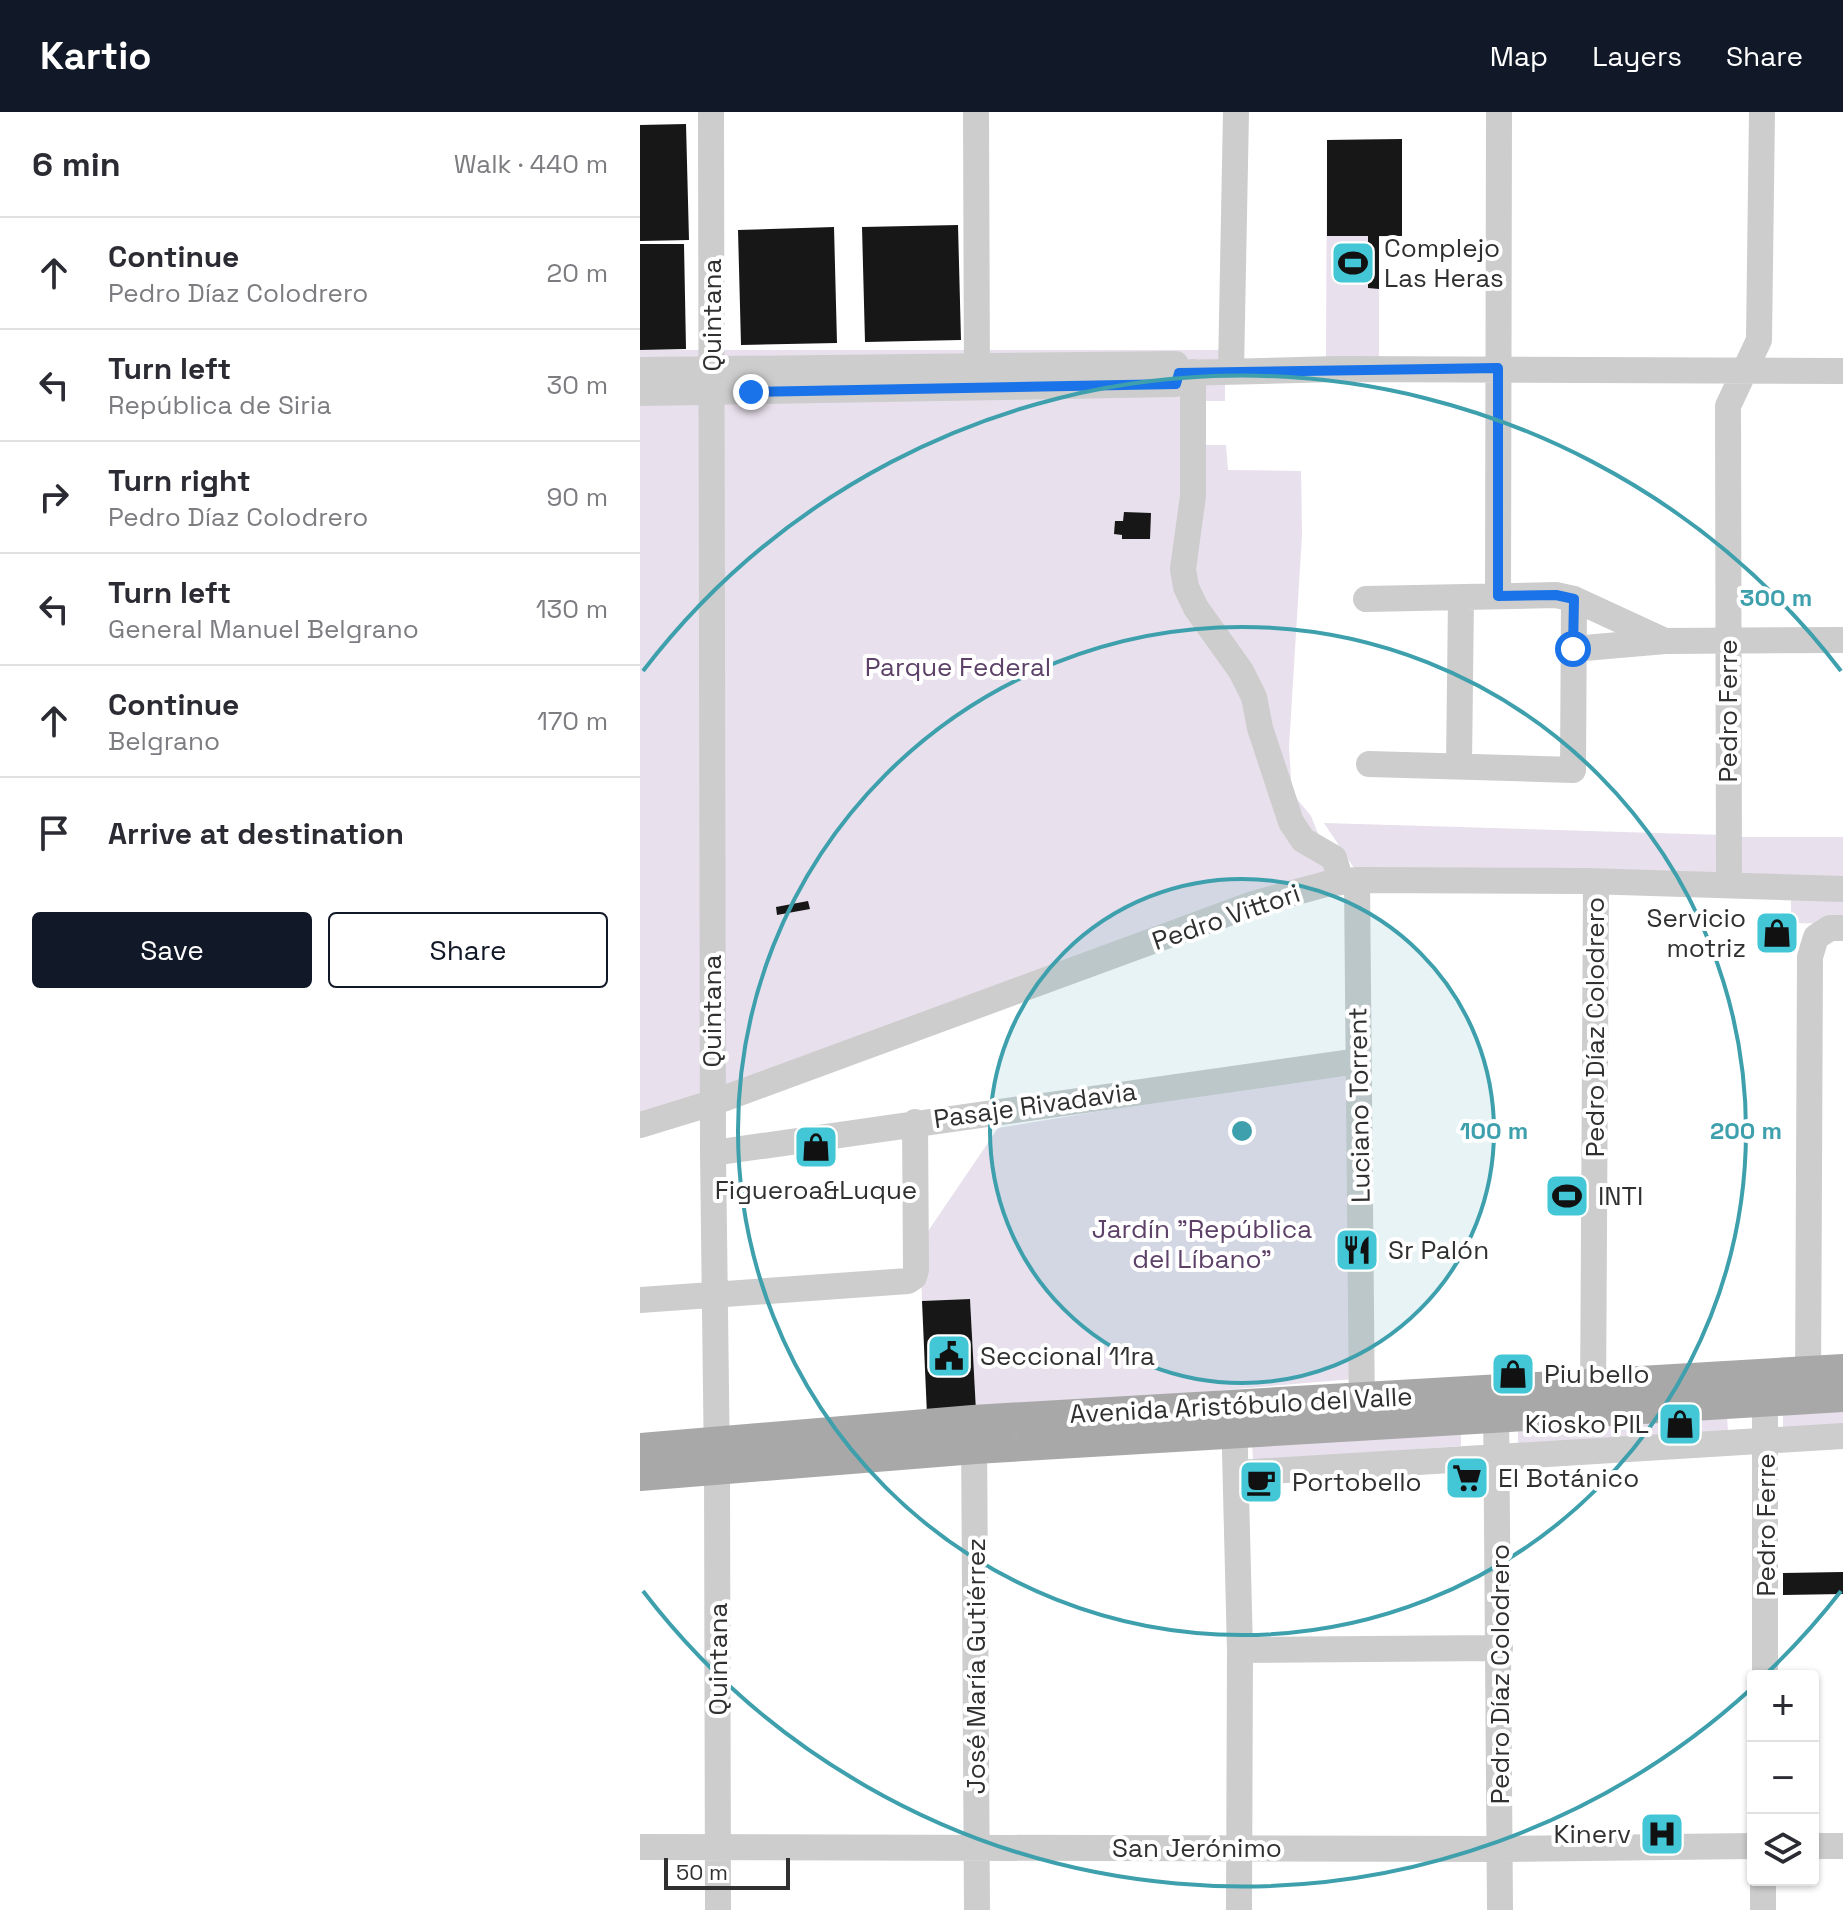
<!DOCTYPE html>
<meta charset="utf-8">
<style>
body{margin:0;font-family:"Space Grotesk",sans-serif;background:#f2f2f3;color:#2b2b33}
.controls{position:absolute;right:24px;bottom:24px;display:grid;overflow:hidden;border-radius:8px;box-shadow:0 2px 6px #0004}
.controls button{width:72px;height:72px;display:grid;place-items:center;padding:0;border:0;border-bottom:2px solid #e1e1e2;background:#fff;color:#2b2b33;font:40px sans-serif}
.scale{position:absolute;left:24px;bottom:20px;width:126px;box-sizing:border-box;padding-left:8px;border:4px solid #303030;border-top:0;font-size:22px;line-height:28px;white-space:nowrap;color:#303030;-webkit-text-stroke:6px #fff;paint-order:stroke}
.stop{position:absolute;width:24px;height:24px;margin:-18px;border:6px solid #1a73e8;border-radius:50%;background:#fff}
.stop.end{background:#1a73e8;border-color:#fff;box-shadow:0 2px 8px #0008}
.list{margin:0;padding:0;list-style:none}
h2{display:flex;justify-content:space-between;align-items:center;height:104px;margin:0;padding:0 32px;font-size:34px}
h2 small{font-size:26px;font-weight:400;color:#7c7c81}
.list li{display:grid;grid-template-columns:52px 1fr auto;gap:24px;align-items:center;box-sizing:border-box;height:112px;padding:0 32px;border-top:2px solid #e1e1e2}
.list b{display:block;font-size:30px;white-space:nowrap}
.list p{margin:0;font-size:26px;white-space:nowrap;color:#7c7c81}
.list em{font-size:26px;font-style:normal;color:#7c7c81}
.actions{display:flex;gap:16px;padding:24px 32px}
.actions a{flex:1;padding:18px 0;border:2px solid #111827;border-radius:8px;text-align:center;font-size:28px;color:#111827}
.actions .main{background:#111827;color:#fff}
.icon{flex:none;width:44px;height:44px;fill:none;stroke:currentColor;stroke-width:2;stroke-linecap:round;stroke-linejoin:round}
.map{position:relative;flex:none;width:1203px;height:1798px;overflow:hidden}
header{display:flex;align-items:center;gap:48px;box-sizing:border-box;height:112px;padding:0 40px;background:#111827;color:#fff}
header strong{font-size:38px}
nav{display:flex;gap:44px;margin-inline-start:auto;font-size:28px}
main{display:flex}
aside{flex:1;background:#fff}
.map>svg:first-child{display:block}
.green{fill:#e8e0ec}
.building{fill:#171717}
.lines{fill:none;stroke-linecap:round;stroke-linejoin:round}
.minor{stroke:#cdcdcd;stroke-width:26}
.major{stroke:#a8a8a8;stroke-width:32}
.route{stroke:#1a73e8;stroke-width:10}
.ring{fill:none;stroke:#3ea0ac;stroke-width:4}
.labels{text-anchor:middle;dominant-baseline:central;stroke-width:8;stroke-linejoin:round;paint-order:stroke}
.poi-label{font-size:26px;fill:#303030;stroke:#fff;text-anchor:start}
.street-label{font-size:26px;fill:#303030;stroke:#fff}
.park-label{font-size:26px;fill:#5d4168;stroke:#fff}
.centre{fill:#3ea0ac;stroke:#fff;stroke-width:4}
.ring-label{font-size:24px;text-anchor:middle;font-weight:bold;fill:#3ea0ac;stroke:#fff;stroke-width:8;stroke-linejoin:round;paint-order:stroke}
</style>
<header>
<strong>Kartio</strong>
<nav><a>Map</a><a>Layers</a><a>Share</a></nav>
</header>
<main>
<aside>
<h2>6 min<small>Walk · 440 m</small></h2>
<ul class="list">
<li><svg class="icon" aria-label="ahead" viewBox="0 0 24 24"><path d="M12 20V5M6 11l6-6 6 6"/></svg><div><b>Continue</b><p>Pedro Díaz Colodrero</p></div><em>20 m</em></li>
<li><svg class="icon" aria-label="left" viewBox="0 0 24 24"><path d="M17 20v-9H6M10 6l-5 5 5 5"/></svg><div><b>Turn left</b><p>República de Siria</p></div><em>30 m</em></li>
<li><svg class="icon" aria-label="right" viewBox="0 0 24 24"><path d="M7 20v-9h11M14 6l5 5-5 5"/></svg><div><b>Turn right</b><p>Pedro Díaz Colodrero</p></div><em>90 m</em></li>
<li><svg class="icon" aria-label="left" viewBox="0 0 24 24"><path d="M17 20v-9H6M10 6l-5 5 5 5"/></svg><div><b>Turn left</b><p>General Manuel Belgrano</p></div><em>130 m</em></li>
<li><svg class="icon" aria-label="ahead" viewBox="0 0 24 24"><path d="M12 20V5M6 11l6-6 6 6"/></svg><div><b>Continue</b><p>Belgrano</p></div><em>170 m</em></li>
<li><svg class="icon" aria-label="arrive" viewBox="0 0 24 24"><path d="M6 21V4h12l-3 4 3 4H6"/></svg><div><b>Arrive at destination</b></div></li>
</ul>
<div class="actions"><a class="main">Save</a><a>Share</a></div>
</aside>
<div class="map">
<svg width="1203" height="1798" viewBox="0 0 1203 1798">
<rect width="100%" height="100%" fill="#fff"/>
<!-- green -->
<path class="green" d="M 762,27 L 762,124 L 739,125 L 739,247 L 686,246 L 687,28 Z
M 0,238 L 592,238 L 585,271 L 585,289 L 563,289 L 562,333 L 586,333 L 588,358 L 661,359 L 662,423 L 649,635 L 652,681 L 671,704 L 695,764 L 0,1004 Z
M 684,711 L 1082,723 L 1082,768 L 718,762 Z
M 1096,725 L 1203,725 L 1203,770 L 1096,768 Z
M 1151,784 L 1203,785 L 1203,812 L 1151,811 Z
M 709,958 L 714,1267 L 336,1299 L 330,1187 L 282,1189 L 280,1131 L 358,1016 Z
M 1203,1295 L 1203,1315 L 1143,1318 L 1143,1298 Z
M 1087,1301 L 1088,1321 L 878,1332 L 878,1312 Z
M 821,1316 L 821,1334 L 613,1349 L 612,1331 Z"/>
<!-- building -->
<path class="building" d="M 46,12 L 49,128 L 0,129 L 0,13 Z
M 762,27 L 762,124 L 739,124 L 739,177 L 728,176 L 728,124 L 687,124 L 687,28 Z
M 318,113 L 321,228 L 225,230 L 222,115 Z
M 194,115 L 197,231 L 101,233 L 98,118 Z
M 0,132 L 44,132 L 46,237 L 0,238 Z
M 484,400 L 511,401 L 510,427 L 482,427 L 482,423 L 474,422 L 475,409 L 483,409 Z
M 168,789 L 170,797 L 137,803 L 136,795 Z
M 330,1187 L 336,1299 L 287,1303 L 282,1189 Z
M 1203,1460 L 1203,1482 L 1143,1483 L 1143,1461 Z"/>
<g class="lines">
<!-- minor -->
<path class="minor" d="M 71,0 L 73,1041 L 77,1357 L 78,1798
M 336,0 L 337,272
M 0,258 L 536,252 L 539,261 L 536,272 L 0,281
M 591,259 L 596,0
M 553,260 L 553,384 L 543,457 L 546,475 L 556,496 L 601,559 L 614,585 L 620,616 L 651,710 L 663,728 L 694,746 L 701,769
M 539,261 L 697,257 L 1203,259
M 858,484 L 859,0
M 726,487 L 916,483 L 934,487 L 1025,529
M 933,537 L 1025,529 L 1203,528
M 729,652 L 933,658 L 934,487
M 819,654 L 821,486
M 717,768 L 722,1305
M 1089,772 L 1088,294 L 1119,228 L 1122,0
M 0,1013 L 72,991 L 613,792 L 686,772 L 717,768 L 947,769 L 1203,777
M 73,1041 L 718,949
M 0,1188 L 268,1169 L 274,1165 L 276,1158 L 275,1010
M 1125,1270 L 1125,1564
M 1168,1278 L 1170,845 L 1176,825 L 1190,816 L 1203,816
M 856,1286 L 860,1798
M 953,1292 L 956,770
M 594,1301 L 600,1538 L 599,1798
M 334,1318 L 337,1798
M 597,1361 L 1203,1324
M 600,1538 L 860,1536
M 1173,1734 L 1203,1734
M 0,1735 L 861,1737 L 1113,1734
M 1123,1798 L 1123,1768"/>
<!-- major -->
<path class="major" d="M 0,1337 L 333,1309 L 1203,1258
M 0,1363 L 335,1336 L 1203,1284"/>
</g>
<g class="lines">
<!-- route -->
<path class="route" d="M 111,280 L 536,272 L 539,261 L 858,256 L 858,484 L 916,483 L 934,487 L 933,537"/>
</g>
<!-- distance rings -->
<circle cx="602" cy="1019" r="252" fill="#3ea0ac" fill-opacity=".12"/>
<g class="ring">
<circle cx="602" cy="1019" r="252"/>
<circle cx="602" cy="1019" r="504"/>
<path d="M1201 1479A755 755 0 0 1 1126 1562M1112 1576A755 755 0 0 1 3 1479M3 559A755 755 0 0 1 1201 559"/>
</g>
<!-- icons -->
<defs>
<g id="stadium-square" transform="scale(2.3)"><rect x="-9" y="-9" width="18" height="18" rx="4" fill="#43c6d6" stroke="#fff"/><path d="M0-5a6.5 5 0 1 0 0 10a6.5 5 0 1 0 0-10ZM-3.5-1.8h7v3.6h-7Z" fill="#111"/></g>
<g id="shop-square" transform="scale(2.3)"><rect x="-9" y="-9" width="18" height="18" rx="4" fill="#43c6d6" stroke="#fff"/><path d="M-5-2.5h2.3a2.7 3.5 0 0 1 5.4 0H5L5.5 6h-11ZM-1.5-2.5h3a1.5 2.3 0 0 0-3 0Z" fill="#111"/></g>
<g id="restaurant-square" transform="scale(2.3)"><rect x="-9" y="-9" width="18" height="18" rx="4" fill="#43c6d6" stroke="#fff"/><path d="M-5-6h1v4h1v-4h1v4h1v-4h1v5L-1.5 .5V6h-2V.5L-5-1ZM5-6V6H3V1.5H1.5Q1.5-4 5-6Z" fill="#111"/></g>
<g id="civic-square" transform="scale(2.3)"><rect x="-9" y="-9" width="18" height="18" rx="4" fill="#43c6d6" stroke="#fff"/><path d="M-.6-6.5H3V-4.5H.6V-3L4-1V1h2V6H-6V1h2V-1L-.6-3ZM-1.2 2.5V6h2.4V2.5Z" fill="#111"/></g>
<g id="supermarket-square" transform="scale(2.3)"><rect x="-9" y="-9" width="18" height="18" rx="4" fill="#43c6d6" stroke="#fff"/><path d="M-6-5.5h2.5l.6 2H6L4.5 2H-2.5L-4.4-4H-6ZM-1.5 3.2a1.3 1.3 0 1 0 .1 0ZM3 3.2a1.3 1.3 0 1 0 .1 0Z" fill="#111"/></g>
<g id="cafe-square" transform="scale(2.3)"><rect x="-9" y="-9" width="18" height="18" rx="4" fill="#43c6d6" stroke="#fff"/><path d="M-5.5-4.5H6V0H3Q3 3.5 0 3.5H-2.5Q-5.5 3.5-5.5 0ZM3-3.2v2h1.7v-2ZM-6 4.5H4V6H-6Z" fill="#111"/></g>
<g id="hospital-square" transform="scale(2.3)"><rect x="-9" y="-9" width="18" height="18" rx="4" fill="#43c6d6" stroke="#fff"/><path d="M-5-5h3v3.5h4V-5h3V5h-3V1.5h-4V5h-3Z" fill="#111"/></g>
</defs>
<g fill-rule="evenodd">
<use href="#stadium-square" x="713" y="151"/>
<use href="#shop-square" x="1137" y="821"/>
<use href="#shop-square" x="176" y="1035"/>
<use href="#stadium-square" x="927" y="1084"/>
<use href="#restaurant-square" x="717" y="1138"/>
<use href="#civic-square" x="309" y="1244"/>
<use href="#shop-square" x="873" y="1262"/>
<use href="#shop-square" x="1040" y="1312"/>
<use href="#supermarket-square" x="827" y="1366"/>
<use href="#cafe-square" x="621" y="1370"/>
<use href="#hospital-square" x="1022" y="1722"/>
</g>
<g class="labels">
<!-- poi labels -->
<g class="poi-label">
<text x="744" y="136">Complejo<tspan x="744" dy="30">Las Heras</tspan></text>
<text x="1106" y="806" text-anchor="end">Servicio<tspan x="1106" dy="30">motriz</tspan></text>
<text x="176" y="1078" text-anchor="middle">Figueroa&amp;Luque</text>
<text x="958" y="1084">INTI</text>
<text x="748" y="1138">Sr Palón</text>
<text x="340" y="1244">Seccional 11ra</text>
<text x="904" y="1262">Piu bello</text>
<text x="1009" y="1312" text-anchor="end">Kiosko PIL</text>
<text x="858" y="1366">El Botánico</text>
<text x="652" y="1370">Portobello</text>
<text x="991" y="1722" text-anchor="end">Kinerv</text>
</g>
<!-- street labels -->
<g class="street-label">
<text transform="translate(72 203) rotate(-90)">Quintana</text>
<text transform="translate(1088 599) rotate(-90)">Pedro Ferre</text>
<text transform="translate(586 805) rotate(-19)">Pedro Vittori</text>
<text transform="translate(72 899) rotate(-90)">Quintana</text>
<text transform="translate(955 915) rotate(-90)">Pedro Díaz Colodrero</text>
<text transform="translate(395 993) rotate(-8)">Pasaje Rivadavia</text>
<text transform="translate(719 993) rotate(-91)">Luciano Torrent</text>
<text transform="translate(601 1293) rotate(-3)">Avenida Aristóbulo del Valle</text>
<text transform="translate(1126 1413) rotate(-90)">Pedro Ferre</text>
<text transform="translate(78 1547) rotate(-90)">Quintana</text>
<text transform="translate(336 1554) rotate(-90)">José María Gutiérrez</text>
<text transform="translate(860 1562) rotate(-90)">Pedro Díaz Colodrero</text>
<text x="557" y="1736">San Jerónimo</text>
</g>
<!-- park labels -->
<g class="park-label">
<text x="318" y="555">Parque Federal</text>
<text x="562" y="1117">Jardín "República<tspan x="562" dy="30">del Líbano"</tspan></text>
</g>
</g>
<circle cx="602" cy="1019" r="12" class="centre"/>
<g class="ring-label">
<text x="1136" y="494">300 m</text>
<text x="854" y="1027">100 m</text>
<text x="1106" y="1027">200 m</text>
</g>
</svg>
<div class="controls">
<button>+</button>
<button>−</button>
<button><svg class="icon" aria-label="layers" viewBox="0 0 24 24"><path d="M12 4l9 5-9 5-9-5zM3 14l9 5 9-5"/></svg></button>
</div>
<div class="scale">50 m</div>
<div class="stop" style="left:933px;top:537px"></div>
<div class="stop end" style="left:111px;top:280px"></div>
</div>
</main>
